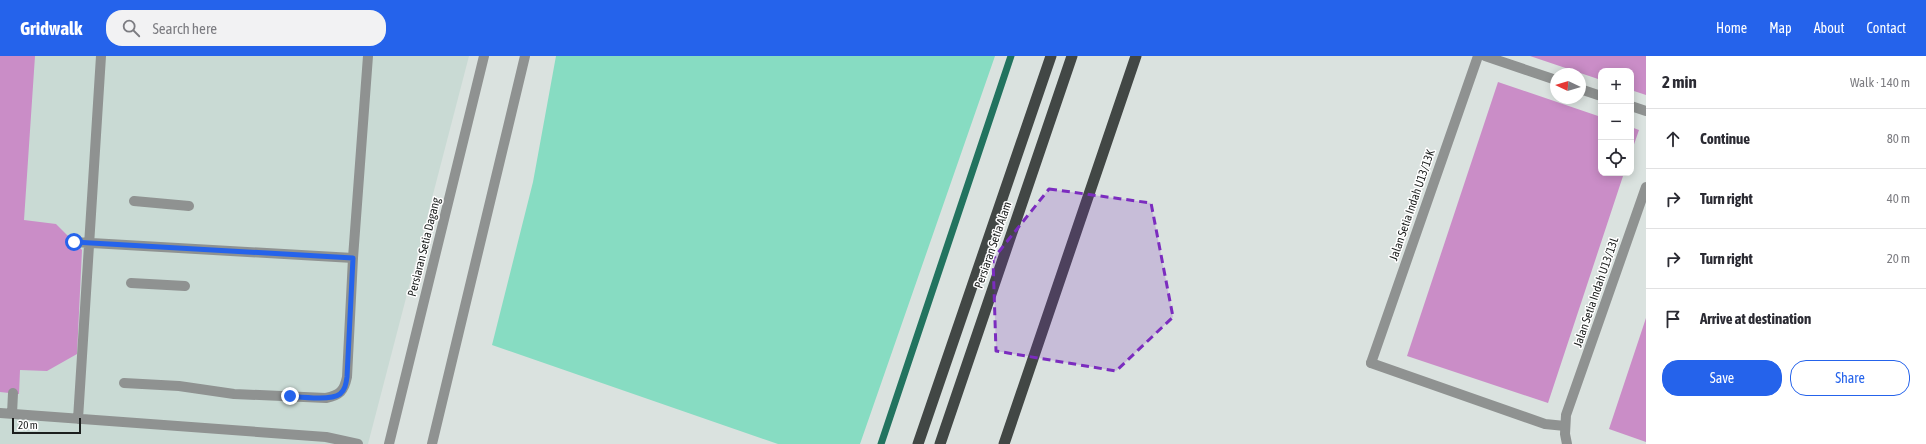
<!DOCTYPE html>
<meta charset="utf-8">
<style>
body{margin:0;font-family:"Asap Condensed",sans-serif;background:#f2f2f3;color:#2b2b33}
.controls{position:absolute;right:12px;top:12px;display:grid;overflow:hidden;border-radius:8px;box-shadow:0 2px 10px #0003}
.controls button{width:36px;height:36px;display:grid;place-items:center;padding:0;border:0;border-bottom:1px solid #e1e1e2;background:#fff;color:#2b2b33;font:20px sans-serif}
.compass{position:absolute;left:1550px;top:12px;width:36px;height:36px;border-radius:50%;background:#fff;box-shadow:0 2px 10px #0003;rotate:274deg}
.scale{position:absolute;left:12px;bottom:10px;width:69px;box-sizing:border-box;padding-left:4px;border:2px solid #1b1e1d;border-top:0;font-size:11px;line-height:14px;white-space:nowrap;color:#1b1e1d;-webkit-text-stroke:3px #fff;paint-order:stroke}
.stop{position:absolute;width:12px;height:12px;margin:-9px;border:3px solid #2563eb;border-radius:50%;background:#fff}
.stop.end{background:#2563eb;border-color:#fff;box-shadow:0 1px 4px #0008}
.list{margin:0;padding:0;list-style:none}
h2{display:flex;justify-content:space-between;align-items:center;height:52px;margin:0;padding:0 16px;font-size:17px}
h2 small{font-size:13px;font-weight:400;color:#7c7c81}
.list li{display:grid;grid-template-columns:26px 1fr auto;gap:12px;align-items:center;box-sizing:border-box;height:60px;padding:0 16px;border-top:1px solid #e1e1e2}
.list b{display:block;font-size:15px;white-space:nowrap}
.list em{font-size:13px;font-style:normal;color:#7c7c81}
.actions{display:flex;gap:8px;padding:12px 16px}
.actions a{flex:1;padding:9px 0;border:1px solid #2563eb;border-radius:16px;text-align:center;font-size:14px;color:#2563eb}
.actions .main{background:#2563eb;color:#fff}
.icon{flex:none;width:22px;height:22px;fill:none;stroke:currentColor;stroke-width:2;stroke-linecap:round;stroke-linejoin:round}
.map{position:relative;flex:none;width:1646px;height:388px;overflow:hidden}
header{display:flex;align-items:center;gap:24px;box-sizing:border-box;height:56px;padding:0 20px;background:#2563eb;color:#fff}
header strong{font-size:19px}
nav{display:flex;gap:22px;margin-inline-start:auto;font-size:14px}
.search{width:280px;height:36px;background:#f2f2f3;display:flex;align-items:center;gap:10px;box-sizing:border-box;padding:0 14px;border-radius:16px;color:#7c7c81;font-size:15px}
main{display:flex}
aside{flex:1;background:#fff}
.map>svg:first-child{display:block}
.built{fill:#c9dad4}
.green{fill:#87dcc2}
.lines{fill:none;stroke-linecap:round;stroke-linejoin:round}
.stream{stroke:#22735f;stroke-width:7}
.building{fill:#ca8dc7}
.service{stroke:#8f9291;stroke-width:10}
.minor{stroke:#8f9291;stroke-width:10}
.tertiary{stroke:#8f9291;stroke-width:10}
.trunk{stroke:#424745;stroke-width:11}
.route{stroke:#2563eb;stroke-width:5}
.marked{fill:#7b2cbf;fill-opacity:0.2;stroke:#7b2cbf;stroke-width:3;stroke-dasharray:8 5;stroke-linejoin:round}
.labels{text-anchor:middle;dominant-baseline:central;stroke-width:3;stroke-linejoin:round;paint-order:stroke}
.street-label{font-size:12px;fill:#1b1e1d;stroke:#fff}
</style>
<header>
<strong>Gridwalk</strong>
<div class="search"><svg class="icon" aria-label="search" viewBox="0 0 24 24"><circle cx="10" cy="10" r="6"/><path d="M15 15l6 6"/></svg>Search here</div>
<nav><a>Home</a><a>Map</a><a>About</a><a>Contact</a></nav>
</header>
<main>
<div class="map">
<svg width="1646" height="388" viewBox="0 0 1646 388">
<rect width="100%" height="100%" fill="#dae2df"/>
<!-- built -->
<path class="built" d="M 0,0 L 469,0 L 368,388 L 0,388 Z"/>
<!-- green -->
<path class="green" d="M 556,0 L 995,0 L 860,388 L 778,388 L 492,289 L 533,126 Z"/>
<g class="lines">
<!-- stream -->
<path class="stream" d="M 881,388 L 1011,0"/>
</g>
<!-- building -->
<path class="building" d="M 0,0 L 35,0 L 24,164 L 56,168 L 82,194 L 77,298 L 47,315 L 20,314 L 19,338 L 0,336 Z
M 1530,0 L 1646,0 L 1646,39 L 1631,34 L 1631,15 L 1601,15 L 1601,24 Z
M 1498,26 L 1601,61 L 1601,117 L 1624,117 L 1548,347 L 1407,300 Z
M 1631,71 L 1639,74 L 1631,97 Z
M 1646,262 L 1646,386 L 1609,373 Z"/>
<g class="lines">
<!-- service -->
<path class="service" d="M 1485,0 L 1556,24
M 1580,33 L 1601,40
M 1631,50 L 1646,55
M 134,145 L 189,150
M 74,186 L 353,202
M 131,227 L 185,230
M 1371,307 L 1545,368 L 1565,370
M 124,327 L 179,330 L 234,338 L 326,342 C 340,339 344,335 347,321 L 353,202 L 368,0
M 0,357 L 326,381 L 358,388
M 12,358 L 13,337
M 78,363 L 101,0"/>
<!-- minor -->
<path class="minor" d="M 1371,307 L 1478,0
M 1567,388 L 1565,378 L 1566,359 L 1646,131"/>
<!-- tertiary -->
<path class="tertiary" d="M 389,388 L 484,0
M 432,388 L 525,0"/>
<!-- trunk -->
<path class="trunk" d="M 918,388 L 1051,0
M 940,388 L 1072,0
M 1004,388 L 1136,0"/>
</g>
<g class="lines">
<!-- route -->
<path class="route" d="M 74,186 L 353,202 L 347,321 C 346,328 345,334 340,338 C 331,345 301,341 290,340"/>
</g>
<!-- marked area -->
<path class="marked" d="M 1049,133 L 1151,147 L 1173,261 L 1116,315 L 996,295 L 993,203 Z"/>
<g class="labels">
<!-- street labels -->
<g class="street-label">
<text transform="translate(1412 149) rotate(-71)">Jalan Setia Indah U13/13K</text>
<text transform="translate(993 189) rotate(-71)">Persiaran Setia Alam</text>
<text transform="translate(424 191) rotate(-76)">Persiaran Setia Dagang</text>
<text transform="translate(1596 236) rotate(-71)">Jalan Setia Indah U13/13L</text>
</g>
</g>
</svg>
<div class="controls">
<button>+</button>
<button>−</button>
<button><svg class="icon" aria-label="locate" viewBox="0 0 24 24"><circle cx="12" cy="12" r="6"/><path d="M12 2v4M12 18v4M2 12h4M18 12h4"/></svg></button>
</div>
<svg class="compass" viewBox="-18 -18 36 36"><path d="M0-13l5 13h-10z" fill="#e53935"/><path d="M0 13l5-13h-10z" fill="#7c7c81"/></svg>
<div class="scale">20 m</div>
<div class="stop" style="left:74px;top:186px"></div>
<div class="stop end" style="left:290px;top:340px"></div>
</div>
<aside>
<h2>2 min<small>Walk · 140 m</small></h2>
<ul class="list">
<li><svg class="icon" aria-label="ahead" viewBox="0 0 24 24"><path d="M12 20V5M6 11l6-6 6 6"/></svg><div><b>Continue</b></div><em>80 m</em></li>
<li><svg class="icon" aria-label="right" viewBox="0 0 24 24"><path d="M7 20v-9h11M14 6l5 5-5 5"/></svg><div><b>Turn right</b></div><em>40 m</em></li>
<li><svg class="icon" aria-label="right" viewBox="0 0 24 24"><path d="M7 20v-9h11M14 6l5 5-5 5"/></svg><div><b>Turn right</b></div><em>20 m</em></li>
<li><svg class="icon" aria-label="arrive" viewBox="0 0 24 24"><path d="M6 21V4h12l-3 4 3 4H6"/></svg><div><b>Arrive at destination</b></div></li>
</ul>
<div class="actions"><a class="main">Save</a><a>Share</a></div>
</aside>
</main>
